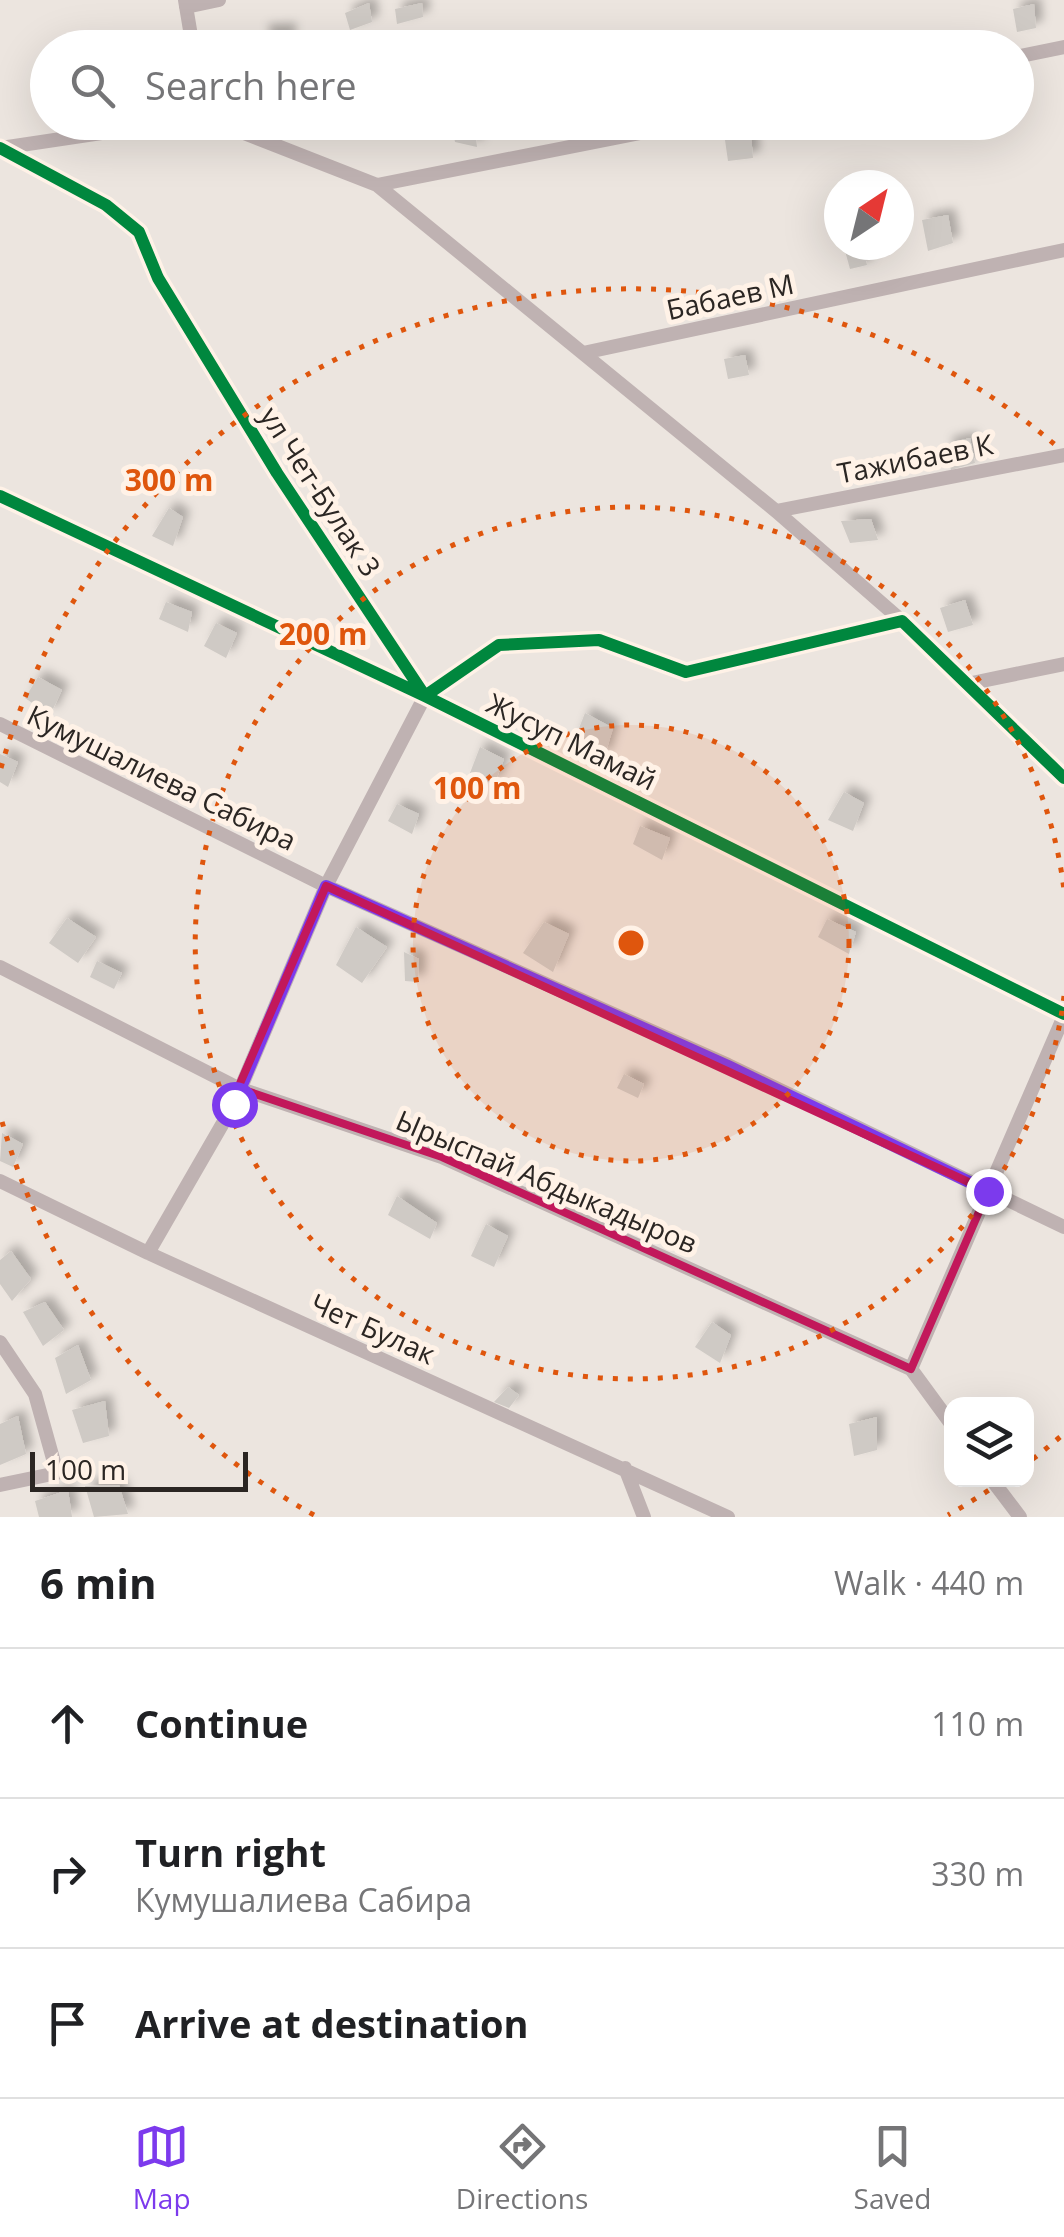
<!DOCTYPE html>
<meta charset="utf-8">
<style>
body{margin:0;font-family:"Open Sans",sans-serif;background:#f2f2f2;color:#202124}
.controls{position:absolute;right:30px;bottom:30px;display:grid;overflow:hidden;border-radius:20px;box-shadow:0 10px 40px #0002}
.controls button{width:90px;height:90px;display:grid;place-items:center;padding:0;border:0;border-bottom:2px solid #e0e0e0;background:#fff;color:#202124;font:50px sans-serif}
.compass{position:absolute;left:824px;top:170px;width:90px;height:90px;border-radius:50%;background:#fff;box-shadow:0 10px 40px #0002;rotate:35deg}
.scale{position:absolute;left:30px;bottom:25px;width:218px;box-sizing:border-box;padding-left:10px;border:5px solid #2b2623;border-top:0;font-size:28px;line-height:35px;white-space:nowrap;color:#2b2623;-webkit-text-stroke:8px #fff2e7;paint-order:stroke}
.stop{position:absolute;width:30px;height:30px;margin:-22px;border:8px solid #7c3aed;border-radius:50%;background:#fff}
.stop.end{background:#7c3aed;border-color:#fff;box-shadow:0 2px 10px #0008}
.list{margin:0;padding:0;list-style:none}
h2{display:flex;justify-content:space-between;align-items:center;height:130px;margin:0;padding:0 40px;font-size:42px}
h2 small{font-size:32px;font-weight:400;color:#757577}
.list li{display:grid;grid-template-columns:65px 1fr auto;gap:30px;align-items:center;box-sizing:border-box;height:150px;padding:0 40px;border-top:2px solid #e0e0e0}
.list b{display:block;font-size:38px;white-space:nowrap}
.list p{margin:0;font-size:32px;white-space:nowrap;color:#757577}
.list em{font-size:32px;font-style:normal;color:#757577}
.icon{flex:none;width:55px;height:55px;fill:none;stroke:currentColor;stroke-width:2;stroke-linecap:round;stroke-linejoin:round}
.map{position:relative;flex:none;width:1064px;height:1517px;overflow:hidden}
.search{position:absolute;background:#fff;box-shadow:0 10px 40px #0002;left:30px;right:30px;top:30px;height:110px;display:flex;align-items:center;gap:25px;box-sizing:border-box;padding:0 35px;border-radius:55px;color:#757577;font-size:38px}
.sheet{height:580px;background:#fff}
nav{display:flex;justify-content:space-around;align-items:center;box-sizing:border-box;height:140px;border-top:2px solid #e0e0e0;background:#fff;font-size:28px;color:#757577}
nav a{display:grid;justify-items:center;gap:5px}
nav .on{color:#7c3aed}
.map>svg:first-child{display:block}
.building{fill:#cfcac5;filter:url(#shadow)}
.lines{fill:none;stroke-linecap:round;stroke-linejoin:round}
.minor{stroke:#bfb2b2;stroke-width:14}
.cycleway-casing{stroke:#fff2e7;stroke-width:19}
.cycleway{stroke:#00873e;stroke-width:12}
.route{stroke:#7c3aed;stroke-width:12}
.marked{fill:none;stroke:#c2185b;stroke-width:8;stroke-linejoin:round}
.ring{fill:none;stroke:#df560d;stroke-width:5;stroke-dasharray:5 10}
.labels{text-anchor:middle;dominant-baseline:central;stroke-width:10;stroke-linejoin:round;paint-order:stroke}
.street-label{font-size:28px;fill:#2b2623;stroke:#fff2e7}
.centre{fill:#df560d;stroke:#fff2e7;stroke-width:5}
.ring-label{font-size:30px;text-anchor:middle;font-weight:bold;fill:#df560d;stroke:#fff2e7;stroke-width:10;stroke-linejoin:round;paint-order:stroke}
</style>
<div class="map">
<svg width="1064" height="1517" viewBox="0 0 1064 1517">
<defs>
<filter id="shadow"><feDropShadow dx="7" dy="-7" stdDeviation="5" flood-color="#0004"/></filter>
</defs>
<rect width="100%" height="100%" fill="#ece5df"/>
<!-- building -->
<path class="building" d="M 369,3 L 372,22 L 350,30 L 345,13 Z
M 422,3 L 423,17 L 397,24 L 395,9 Z
M 1034,4 L 1036,28 L 1017,32 L 1013,9 Z
M 290,30 L 287,48 L 265,48 L 261,31 Z
M 451,122 L 474,122 L 477,147 L 455,142 Z
M 751,135 L 753,158 L 728,161 L 725,140 Z
M 948,215 L 953,243 L 928,251 L 922,220 Z
M 862,245 L 867,265 L 850,269 L 844,247 Z
M 745,355 L 749,375 L 728,379 L 724,359 Z
M 970,438 L 975,463 L 951,470 L 945,444 Z
M 169,508 L 183,517 L 173,546 L 152,536 Z
M 871,519 L 878,540 L 850,543 L 841,521 Z
M 965,600 L 973,625 L 948,632 L 940,608 Z
M 166,602 L 192,612 L 188,632 L 159,619 Z
M 216,623 L 237,633 L 226,658 L 204,646 Z
M 38,677 L 62,690 L 50,715 L 25,698 Z
M 585,713 L 613,728 L 604,758 L 574,741 Z
M 480,747 L 504,759 L 494,785 L 470,773 Z
M 0,754 L 18,762 L 8,787 L 0,782 Z
M 844,792 L 864,803 L 853,831 L 828,820 Z
M 397,804 L 419,814 L 412,834 L 388,821 Z
M 640,826 L 670,838 L 662,860 L 633,844 Z
M 67,918 L 96,937 L 78,963 L 49,943 Z
M 827,919 L 856,932 L 849,954 L 818,937 Z
M 544,922 L 569,934 L 553,972 L 523,953 Z
M 356,927 L 387,947 L 362,983 L 336,965 Z
M 404,952 L 419,959 L 418,982 L 405,981 Z
M 97,961 L 122,973 L 114,989 L 90,977 Z
M 624,1074 L 644,1084 L 638,1098 L 617,1088 Z
M 2,1133 L 23,1144 L 13,1167 L 0,1161 Z
M 397,1196 L 437,1223 L 430,1239 L 388,1215 Z
M 486,1224 L 508,1236 L 494,1267 L 471,1256 Z
M 11,1251 L 31,1279 L 12,1301 L 0,1284 L 0,1260 Z
M 45,1302 L 64,1330 L 43,1346 L 23,1312 Z
M 712,1322 L 731,1335 L 720,1363 L 695,1347 Z
M 78,1345 L 91,1380 L 66,1394 L 55,1358 Z
M 508,1387 L 519,1395 L 509,1408 L 494,1402 Z
M 105,1401 L 109,1436 L 83,1443 L 72,1410 Z
M 18,1416 L 26,1454 L 0,1465 L 0,1424 Z
M 877,1417 L 877,1450 L 854,1456 L 849,1424 Z
M 119,1485 L 128,1514 L 94,1517 L 85,1486 Z
M 68,1490 L 72,1517 L 39,1517 L 35,1501 Z"/>
<g class="lines">
<!-- minor -->
<path class="minor" d="M 185,0 L 193,48
M 186,7 L 219,0
M 1016,57 L 1064,47
M 216,122 L 377,185 L 696,122
M 0,148 L 106,205 L 139,232 L 158,278 L 277,473 L 425,696 L 499,645 L 599,640 L 686,672 L 902,621 L 1064,778
M 1,148 L 175,122
M 377,185 L 776,511 L 902,621
M 583,353 L 1064,250
M 0,496 L 425,696 L 1064,1014
M 776,511 L 1064,455
M 967,684 L 1064,664
M 0,724 L 326,886 L 728,1065 L 1064,1227
M 0,967 L 238,1088 L 442,1157 L 911,1369 L 952,1425
M 0,1181 L 148,1253 L 728,1517
M 148,1253 L 234,1104 L 326,886 L 425,696
M 0,1342 L 35,1394 L 57,1473 L 0,1485
M 911,1369 L 1064,1016
M 625,1468 L 644,1517
M 992,1480 L 1020,1517"/>
<!-- cycleway casing -->
<g class="cycleway-casing">
<path id="cycleway" d="M 0,148 L 106,205 L 139,232 L 158,278 L 277,473 L 425,696 L 499,645 L 599,640 L 686,672 L 902,621 L 1064,778
M 0,496 L 425,696 L 1064,1014"/>
</g>
<!-- cycleway -->
<use href="#cycleway" class="cycleway"/>
</g>
<g class="lines">
<!-- route -->
<path class="route" d="M 234,1104 L 326,886 L 728,1066 L 988,1191"/>
</g>
<!-- marked area -->
<path class="marked" d="M 326,886 L 988,1191 L 911,1369 L 442,1157 L 238,1088 Z"/>
<!-- distance rings -->
<circle cx="631" cy="943" r="218" fill="#df560d" fill-opacity=".12"/>
<g class="ring">
<circle cx="631" cy="943" r="218"/>
<path d="M1064 996A436 436 0 1 1 1064 890"/>
<path d="M1060 1437A654 654 0 0 1 1029 1462M1001 1482A654 654 0 0 1 948 1515M314 1515A654 654 0 0 1 1 1118M1 768A654 654 0 0 1 1060 449"/>
</g>
<g class="labels">
<!-- street labels -->
<g class="street-label">
<text transform="translate(730 296) rotate(-12)">Бабаев М</text>
<text transform="translate(915 458) rotate(-11)">Тажибаев К</text>
<text transform="translate(321 491) rotate(57)">ул Чет-Булак 3</text>
<text transform="translate(572 741) rotate(26)">Жусуп Мамай</text>
<text transform="translate(162 777) rotate(26)">Кумушалиева Сабира</text>
<text transform="translate(547 1181) rotate(23)">Ырыспай Абдыкадыров</text>
<text transform="translate(373 1328) rotate(24)">Чет Булак</text>
</g>
</g>
<circle cx="631" cy="943" r="15" class="centre"/>
<g class="ring-label">
<text x="169" y="491">300 m</text>
<text x="323" y="645">200 m</text>
<text x="477" y="799">100 m</text>
</g>
</svg>
<div class="controls">
<button><svg class="icon" aria-label="layers" viewBox="0 0 24 24"><path d="M12 4l9 5-9 5-9-5zM3 14l9 5 9-5"/></svg></button>
</div>
<svg class="compass" viewBox="-18 -18 36 36"><path d="M0-13l5 13h-10z" fill="#e53935"/><path d="M0 13l5-13h-10z" fill="#757577"/></svg>
<div class="scale">100 m</div>
<div class="stop" style="left:234px;top:1104px"></div>
<div class="stop end" style="left:988px;top:1191px"></div>
<div class="search"><svg class="icon" aria-label="search" viewBox="0 0 24 24"><circle cx="10" cy="10" r="6"/><path d="M15 15l6 6"/></svg>Search here</div>
</div>
<section class="sheet">
<h2>6 min<small>Walk · 440 m</small></h2>
<ul class="list">
<li><svg class="icon" aria-label="ahead" viewBox="0 0 24 24"><path d="M12 20V5M6 11l6-6 6 6"/></svg><div><b>Continue</b></div><em>110 m</em></li>
<li><svg class="icon" aria-label="right" viewBox="0 0 24 24"><path d="M7 20v-9h11M14 6l5 5-5 5"/></svg><div><b>Turn right</b><p>Кумушалиева Сабира</p></div><em>330 m</em></li>
<li><svg class="icon" aria-label="arrive" viewBox="0 0 24 24"><path d="M6 21V4h12l-3 4 3 4H6"/></svg><div><b>Arrive at destination</b></div></li>
</ul>
</section>
<nav>
<a class="on"><svg class="icon" aria-label="map" viewBox="0 0 24 24"><path d="M3 6l6-2 6 2 6-2v14l-6 2-6-2-6 2zM9 4v14M15 6v14"/></svg>Map</a>
<a><svg class="icon" aria-label="directions" viewBox="0 0 24 24"><path d="M12 3l9 9-9 9-9-9zM9 14v-3h6M13 9l2 2-2 2"/></svg>Directions</a>
<a><svg class="icon" aria-label="saved" viewBox="0 0 24 24"><path d="M7 4h10v16l-5-4-5 4z"/></svg>Saved</a>
</nav>
